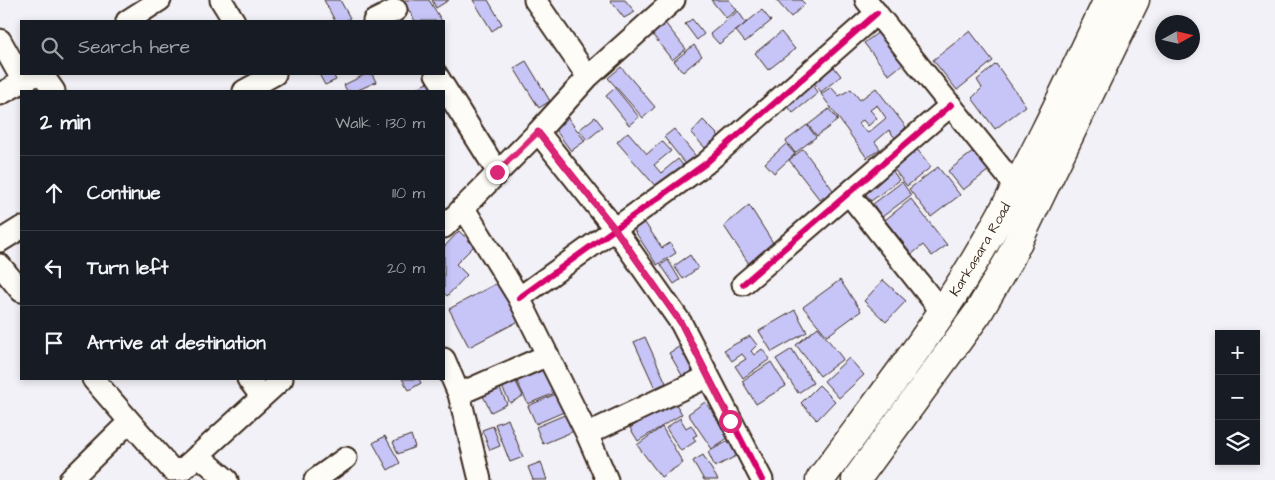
<!DOCTYPE html>
<meta charset="utf-8">
<style>
body{margin:0;font-family:"Architects Daughter",sans-serif;background:#20242c;color:#f1f3f6}
.controls{position:absolute;right:15px;bottom:15px;display:grid;overflow:hidden;border-radius:0px;box-shadow:0 2px 8px #0003}
.controls button{width:45px;height:45px;display:grid;place-items:center;padding:0;border:0;border-bottom:1px solid #363941;background:#171b24;color:#f1f3f6;font:25px sans-serif}
.compass{position:absolute;left:1155px;top:15px;width:45px;height:45px;border-radius:50%;background:#171b24;box-shadow:0 2px 8px #0003;rotate:82deg}
.stop{position:absolute;width:15px;height:15px;margin:-11px;border:4px solid #db2777;border-radius:50%;background:#fff}
.stop.end{background:#db2777;border-color:#fff;box-shadow:0 1px 5px #0008}
.list{margin:0;padding:0;list-style:none}
h2{display:flex;justify-content:space-between;align-items:center;height:65px;margin:0;padding:0 20px;font-size:21px}
h2 small{font-size:16px;font-weight:400;color:#9ea1a6}
.list li{display:grid;grid-template-columns:32px 1fr auto;gap:15px;align-items:center;box-sizing:border-box;height:75px;padding:0 20px;border-top:1px solid #363941}
.list b{display:block;font-size:19px;white-space:nowrap}
.list em{font-size:16px;font-style:normal;color:#9ea1a6}
.icon{flex:none;width:28px;height:28px;fill:none;stroke:currentColor;stroke-width:2;stroke-linecap:round;stroke-linejoin:round}
.map{position:relative;flex:none;width:1275px;height:480px;overflow:hidden}
.search{position:absolute;background:#171b24;box-shadow:0 2px 8px #0003;left:20px;top:20px;width:425px;height:55px;display:flex;align-items:center;gap:12px;box-sizing:border-box;padding:0 18px;border-radius:0px;color:#9ea1a6;font-size:19px}
.panel{position:absolute;background:#171b24;box-shadow:0 2px 8px #0003;left:20px;top:90px;width:425px;height:290px;border-radius:0px}
.map>svg:first-child{display:block}
.building{fill:#c7c5f8;stroke:#3b2a1e;fill-rule:evenodd}
.lines{fill:none;stroke-linecap:round;stroke-linejoin:round}
.minor-casing{stroke:#3b2a1e;stroke-width:25}
.secondary-casing{stroke:#3b2a1e;stroke-width:31}
.minor{stroke:#fdfcf7;stroke-width:21}
.secondary{stroke:#fdfcf7;stroke-width:28}
.cycleway-casing{stroke:#fdfcf7;stroke-width:9}
.cycleway{stroke:#d6006c;stroke-width:6}
.route{stroke:#db2777;stroke-width:6}
.labels{text-anchor:middle;dominant-baseline:central;stroke-width:4;stroke-linejoin:round;paint-order:stroke}
.street-label{font-size:14px;fill:#3b2a1e;stroke:#fdfcf7}
</style>
<div class="map">
<svg width="1275" height="480" viewBox="0 0 1275 480">
<rect width="100%" height="100%" fill="#f2f1f7"/>
<filter id="ink" filterUnits="userSpaceOnUse"><feTurbulence type="fractalNoise" baseFrequency=".02" numOctaves="2"/><feDisplacementMap in="SourceGraphic" scale="10" xChannelSelector="R" yChannelSelector="G"/><feConvolveMatrix kernelMatrix="1 2 1 2 8 2 1 2 1" color-interpolation-filters="sRGB"/></filter>
<g filter="url(#ink)">
<!-- building -->
<path class="building" d="M 324,0 L 340,0 L 350,18 L 345,21 L 335,21 Z
M 403,0 L 429,0 L 442,21 L 415,21 Z
M 432,0 L 449,0 L 436,8 Z
M 473,0 L 488,0 L 502,24 L 492,31 Z
M 610,0 L 625,0 L 635,12 L 624,18 Z
M 711,0 L 729,0 L 737,10 L 726,18 Z
M 776,0 L 801,0 L 805,4 L 791,17 Z
M 762,10 L 771,21 L 745,42 L 736,31 Z
M 738,11 L 746,23 L 719,44 L 710,34 Z
M 692,19 L 704,34 L 697,40 L 685,24 Z
M 665,23 L 686,49 L 672,60 L 652,34 Z
M 880,31 L 904,63 L 889,75 L 864,43 Z
M 970,31 L 993,61 L 957,90 L 933,60 Z
M 781,32 L 795,49 L 768,70 L 755,53 Z
M 694,45 L 702,56 L 683,72 L 674,61 Z
M 526,61 L 550,101 L 539,108 L 514,68 Z
M 996,64 L 1026,106 L 995,129 L 972,98 L 982,88 L 977,80 Z
M 621,67 L 655,107 L 643,118 L 608,78 Z
M 834,67 L 841,76 L 821,92 L 814,83 Z
M 319,74 L 333,74 L 336,80 L 325,85 Z
M 366,74 L 372,74 L 376,82 L 356,91 L 347,91 L 344,85 Z
M 434,79 L 440,91 L 412,91 Z
M 811,84 L 818,93 L 793,113 L 786,104 Z
M 831,87 L 839,96 L 851,89 L 860,100 L 876,88 L 906,127 L 895,138 L 889,130 L 875,142 L 880,149 L 867,158 L 821,94 ZM 877,105 L 886,118 L 868,133 L 858,124 L 863,120 L 868,126 L 877,118 L 870,110 Z
M 615,88 L 639,117 L 629,125 L 606,96 Z
M 829,109 L 838,120 L 817,136 L 808,125 Z
M 595,117 L 603,127 L 587,140 L 579,130 Z
M 568,118 L 585,141 L 571,151 L 554,128 Z
M 703,120 L 722,139 L 709,152 L 691,133 Z
M 807,125 L 816,137 L 795,153 L 786,141 Z
M 674,129 L 698,159 L 688,167 L 664,137 Z
M 628,132 L 647,154 L 662,141 L 671,151 L 654,165 L 661,173 L 678,159 L 686,169 L 657,188 L 617,142 Z
M 786,144 L 795,154 L 774,173 L 765,163 Z
M 803,149 L 833,190 L 820,200 L 789,160 Z
M 917,149 L 931,167 L 907,186 L 893,168 Z
M 974,151 L 989,170 L 963,190 L 948,171 Z
M 890,167 L 899,180 L 871,201 L 862,189 Z
M 938,167 L 960,195 L 931,217 L 909,189 Z
M 902,182 L 911,195 L 882,217 L 873,204 Z
M 911,199 L 947,245 L 932,256 L 923,245 L 912,254 L 885,220 Z
M 749,205 L 775,246 L 751,267 L 724,226 Z
M 643,220 L 662,248 L 670,243 L 676,253 L 657,265 L 632,227 Z
M 459,231 L 474,246 L 456,264 L 467,275 L 447,296 L 444,293 L 444,247 Z
M 690,255 L 698,268 L 683,279 L 674,266 Z
M 668,260 L 680,280 L 674,284 L 661,265 Z
M 840,280 L 861,311 L 827,336 L 803,307 Z
M 883,280 L 906,301 L 886,322 L 864,301 Z
M 499,282 L 519,321 L 469,347 L 449,309 Z
M 795,310 L 807,332 L 772,352 L 759,331 Z
M 818,327 L 843,359 L 820,376 L 796,345 Z
M 750,336 L 757,345 L 751,351 L 754,355 L 762,349 L 770,359 L 743,378 L 735,366 L 746,359 L 742,354 L 732,361 L 724,350 Z
M 645,337 L 666,383 L 655,388 L 634,342 Z
M 685,343 L 697,370 L 683,377 L 669,353 Z
M 792,349 L 813,383 L 798,393 L 776,359 Z
M 849,358 L 864,375 L 839,398 L 824,381 Z
M 543,359 L 557,392 L 528,404 L 512,371 Z
M 771,362 L 786,386 L 756,404 L 742,381 Z
M 511,372 L 523,396 L 510,403 L 498,379 Z
M 402,379 L 419,379 L 421,383 L 409,390 Z
M 496,380 L 507,404 L 491,412 L 479,388 Z
M 819,385 L 835,401 L 817,420 L 801,403 Z
M 558,393 L 566,411 L 536,424 L 528,406 Z
M 674,401 L 682,414 L 638,441 L 630,428 Z
M 705,402 L 729,437 L 712,449 L 688,414 Z
M 567,414 L 574,431 L 543,444 L 536,427 Z
M 680,418 L 686,428 L 691,425 L 697,435 L 693,437 L 696,441 L 681,451 L 666,428 Z
M 508,419 L 523,457 L 510,462 L 495,424 Z
M 493,426 L 500,446 L 490,450 L 482,430 Z
M 662,427 L 683,463 L 661,477 L 637,445 Z
M 411,435 L 415,447 L 398,454 L 393,442 Z
M 385,436 L 400,463 L 388,470 L 373,443 Z
M 730,440 L 738,455 L 715,467 L 708,452 Z
M 703,455 L 718,480 L 704,480 L 693,461 Z
M 541,462 L 547,480 L 533,480 L 528,467 Z"/>
<g class="lines">
<!-- minor casing -->
<g class="minor-casing">
<path id="minor" d="M 221,0 L 234,21
M 535,0 L 588,77
M 866,0 L 1017,188
M 127,21 L 160,0
M 374,21 L 396,10
M 0,40 L 23,81
M 42,74 L 54,91
M 436,74 L 497,171
M 244,91 L 275,74
M 0,94 L 37,74
M 538,132 L 615,229 L 681,323 L 762,480
M 849,194 L 942,312
M 463,207 L 519,298 L 587,434 L 607,480
M 444,227 L 538,132 L 588,77 L 674,0
M 0,241 L 21,228
M 0,265 L 21,291
M 743,284 L 951,105
M 519,298 L 705,164 L 877,13
M 444,359 L 459,394 L 480,480
M 93,379 L 172,470 L 183,469 L 282,379
M 248,379 L 262,397
M 459,394 L 548,355
M 587,434 L 707,377
M 198,455 L 227,480
M 70,480 L 128,423
M 315,480 L 346,458"/>
</g>
<!-- secondary casing -->
<g class="secondary-casing">
<g id="secondary">
<path id="s1" d="M 820,480 C 875,405 934,331 981,250 C 1029,169 1068,85 1108,0"/>
<path d="M 856,480 L 978,313 L 1009,260 L 1135,0"/>
</g>
</g>
<!-- minor -->
<use href="#minor" class="minor"/>
<!-- secondary -->
<use href="#secondary" class="secondary"/>
<!-- cycleway casing -->
<g class="cycleway-casing">
<path id="cycleway" d="M 538,132 L 615,229 L 681,323 L 762,480
M 743,284 L 951,105
M 519,298 L 705,164 L 877,13"/>
</g>
<!-- cycleway -->
<use href="#cycleway" class="cycleway"/>
</g>
</g>
<g class="lines" filter="url(#ink)">
<!-- route -->
<path class="route" d="M 497,172 L 538,132 L 615,229 L 681,323 L 730,421"/>
</g>
<g class="labels">
<!-- street labels -->
<g class="street-label">
<text stroke="none"><textPath href="#s1" startOffset="281">Karkasara Road</textPath></text>
</g>
</g>
</svg>
<div class="controls">
<button>+</button>
<button>−</button>
<button><svg class="icon" aria-label="layers" viewBox="0 0 24 24"><path d="M12 4l9 5-9 5-9-5zM3 14l9 5 9-5"/></svg></button>
</div>
<svg class="compass" viewBox="-18 -18 36 36"><path d="M0-13l5 13h-10z" fill="#e53935"/><path d="M0 13l5-13h-10z" fill="#9ea1a6"/></svg>
<div class="stop" style="left:730px;top:421px"></div>
<div class="stop end" style="left:497px;top:172px"></div>
<div class="search"><svg class="icon" aria-label="search" viewBox="0 0 24 24"><circle cx="10" cy="10" r="6"/><path d="M15 15l6 6"/></svg>Search here</div>
<section class="panel">
<h2>2 min<small>Walk · 130 m</small></h2>
<ul class="list">
<li><svg class="icon" aria-label="ahead" viewBox="0 0 24 24"><path d="M12 20V5M6 11l6-6 6 6"/></svg><div><b>Continue</b></div><em>110 m</em></li>
<li><svg class="icon" aria-label="left" viewBox="0 0 24 24"><path d="M17 20v-9H6M10 6l-5 5 5 5"/></svg><div><b>Turn left</b></div><em>20 m</em></li>
<li><svg class="icon" aria-label="arrive" viewBox="0 0 24 24"><path d="M6 21V4h12l-3 4 3 4H6"/></svg><div><b>Arrive at destination</b></div></li>
</ul>
</section>
</div>
